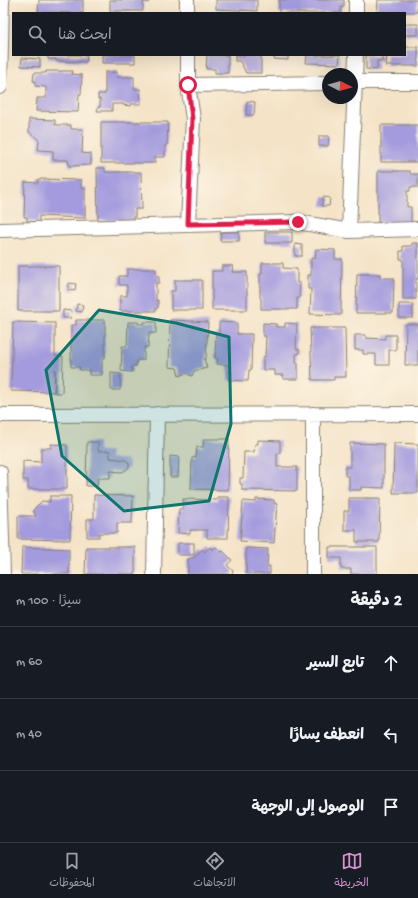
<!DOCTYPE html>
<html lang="ar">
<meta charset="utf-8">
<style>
body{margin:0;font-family:"Gochi Hand","Playpen Sans Arabic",sans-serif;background:#242831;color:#f1f3f6;direction:rtl}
.compass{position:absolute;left:322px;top:68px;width:36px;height:36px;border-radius:50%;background:#171b24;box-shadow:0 4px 16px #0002;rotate:95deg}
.stop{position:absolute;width:12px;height:12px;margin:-9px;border:3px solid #e11d48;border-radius:50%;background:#fff}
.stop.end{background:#e11d48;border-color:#fff;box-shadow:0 1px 4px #0008}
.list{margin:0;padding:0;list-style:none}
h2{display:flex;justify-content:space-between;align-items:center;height:52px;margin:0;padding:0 16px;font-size:17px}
h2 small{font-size:13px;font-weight:400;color:#9ea1a6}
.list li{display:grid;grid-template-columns:26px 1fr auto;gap:12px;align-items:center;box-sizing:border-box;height:72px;padding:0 16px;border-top:1px solid #363941}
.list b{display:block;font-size:15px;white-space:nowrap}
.list em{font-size:13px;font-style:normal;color:#9ea1a6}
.icon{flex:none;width:22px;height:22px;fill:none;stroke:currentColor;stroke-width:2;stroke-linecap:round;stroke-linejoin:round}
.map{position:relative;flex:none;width:418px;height:574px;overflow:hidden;direction:ltr}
.search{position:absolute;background:#171b24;box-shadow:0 4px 16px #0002;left:12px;right:12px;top:12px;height:44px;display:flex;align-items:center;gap:10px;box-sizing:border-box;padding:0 14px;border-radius:0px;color:#9ea1a6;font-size:15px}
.sheet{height:268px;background:#171b24}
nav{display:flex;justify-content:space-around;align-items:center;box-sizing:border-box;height:56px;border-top:1px solid #363941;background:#171b24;font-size:11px;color:#9ea1a6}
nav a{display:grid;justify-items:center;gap:2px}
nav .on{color:#d690ce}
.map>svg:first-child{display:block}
.building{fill:#a49bde}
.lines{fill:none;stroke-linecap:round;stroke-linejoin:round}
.minor-casing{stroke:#888072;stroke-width:16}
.minor{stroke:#fff;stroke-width:14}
.route{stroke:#e11d48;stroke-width:5}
.marked{fill:#0f766e;fill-opacity:0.2;stroke:#0f766e;stroke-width:3;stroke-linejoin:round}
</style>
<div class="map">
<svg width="418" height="574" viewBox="0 0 418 574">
<rect width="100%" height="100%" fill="#fcf5e5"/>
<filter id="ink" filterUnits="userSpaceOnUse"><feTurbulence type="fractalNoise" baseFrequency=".025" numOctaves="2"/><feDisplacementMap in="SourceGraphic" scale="8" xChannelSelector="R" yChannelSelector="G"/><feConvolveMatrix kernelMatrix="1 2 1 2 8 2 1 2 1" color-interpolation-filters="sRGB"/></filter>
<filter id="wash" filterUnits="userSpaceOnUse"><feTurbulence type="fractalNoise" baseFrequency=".012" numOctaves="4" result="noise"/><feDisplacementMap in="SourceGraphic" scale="16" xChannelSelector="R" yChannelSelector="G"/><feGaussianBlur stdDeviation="0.9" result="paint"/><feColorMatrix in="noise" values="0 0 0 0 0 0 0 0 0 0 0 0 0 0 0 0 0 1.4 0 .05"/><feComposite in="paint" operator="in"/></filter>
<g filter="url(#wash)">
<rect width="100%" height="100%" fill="#f4e3c7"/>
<g id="blocks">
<!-- building -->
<path class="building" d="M 39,0 L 83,0 L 83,13 L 38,12 Z
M 110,0 L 149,0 L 149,2 L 143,2 L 143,11 L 110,11 Z
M 216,0 L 257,0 L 257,11 L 216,9 Z
M 279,0 L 344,0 L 344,7 L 341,7 L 341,13 L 279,13 Z
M 378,0 L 417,0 L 417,12 L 377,12 Z
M 405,24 L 418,24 L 418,35 L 405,35 Z
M 405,47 L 418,47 L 418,66 L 386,66 L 387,55 L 405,55 Z
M 48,55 L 87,55 L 86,62 L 56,61 L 56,59 L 48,59 Z
M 102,55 L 135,55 L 135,63 L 102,63 Z
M 207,55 L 228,55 L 228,73 L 215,73 L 215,69 L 206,69 Z
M 235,55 L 261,55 L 261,73 L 246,73 L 240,61 L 235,61 Z
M 274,55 L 288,55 L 288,60 L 274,59 Z
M 307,55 L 340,55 L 339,64 L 306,63 Z
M 366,55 L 382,55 L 382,61 L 377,61 L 377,70 L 366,69 Z
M 22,58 L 40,59 L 40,67 L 21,66 Z
M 46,71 L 73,71 L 72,74 L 82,75 L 81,94 L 79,94 L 78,112 L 36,111 L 37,98 L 46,98 L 46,87 L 35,86 L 35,81 L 33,81 L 34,73 L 46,73 Z
M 105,72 L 117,72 L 117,77 L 134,77 L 134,89 L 140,89 L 141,104 L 131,104 L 131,106 L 123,105 L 123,104 L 112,104 L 112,111 L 97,111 L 98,107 L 100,107 L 100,99 L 98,99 L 98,94 L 105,94 Z
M 247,101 L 255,102 L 254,115 L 246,115 Z
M 29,119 L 55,120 L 55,125 L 71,125 L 71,129 L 83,129 L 82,153 L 91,154 L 91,165 L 69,166 L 68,160 L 53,160 L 53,151 L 38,150 L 39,140 L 29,132 Z
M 101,122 L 168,122 L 167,145 L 165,145 L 165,157 L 155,157 L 155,163 L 101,163 Z
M 381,125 L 418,125 L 418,162 L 381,162 Z
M 319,136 L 329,136 L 328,146 L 319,146 Z
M 97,168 L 105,168 L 105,172 L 141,172 L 142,209 L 135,209 L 135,217 L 132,217 L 133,221 L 98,220 Z
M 378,171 L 410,171 L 410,174 L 418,174 L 418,187 L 410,187 L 410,191 L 407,191 L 407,207 L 411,207 L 411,223 L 378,222 Z
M 38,179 L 81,180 L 81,188 L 85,188 L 85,218 L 39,216 L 39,222 L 27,221 L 27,217 L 24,217 L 25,182 L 38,183 Z
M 323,197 L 330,198 L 329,206 L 322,206 Z
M 221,232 L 239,232 L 239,241 L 220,241 Z
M 265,232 L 292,232 L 292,243 L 265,243 Z
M 412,243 L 418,243 L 418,279 L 416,279 L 416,299 L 403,299 L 403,259 L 400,259 L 400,251 L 403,251 L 403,246 L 412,246 Z
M 295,244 L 302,245 L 302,256 L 295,256 Z
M 316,249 L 335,250 L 335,259 L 342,259 L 341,315 L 310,314 L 311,289 L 308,289 L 308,275 L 311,275 L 311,258 L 315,259 Z
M 262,263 L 283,263 L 283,268 L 297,269 L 297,283 L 300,283 L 299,298 L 297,298 L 297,309 L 261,309 L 261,299 L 260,298 L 260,274 L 262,274 Z
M 18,266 L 59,266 L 59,311 L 18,311 Z
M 222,266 L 233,266 L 232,272 L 247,272 L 247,310 L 212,310 L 212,271 L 222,271 Z
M 127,269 L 156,269 L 156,276 L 159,276 L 159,283 L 156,283 L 156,301 L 158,300 L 158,308 L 156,308 L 156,311 L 120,311 L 120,296 L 127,296 L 127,285 L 119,285 L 119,276 L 127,276 Z
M 357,274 L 380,274 L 380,278 L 394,278 L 393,313 L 356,313 Z
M 175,280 L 202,280 L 202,310 L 171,310 L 171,291 L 175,291 Z
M 69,283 L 76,284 L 75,291 L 68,290 Z
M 77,304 L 83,305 L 82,312 L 76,311 Z
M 399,304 L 413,304 L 413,318 L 399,318 Z
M 63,310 L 72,311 L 71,318 L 63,318 Z
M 76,320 L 105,320 L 105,358 L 102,358 L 102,375 L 89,375 L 89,370 L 80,370 L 79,367 L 71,367 L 71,325 L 76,325 Z
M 170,320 L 208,322 L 206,359 L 204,359 L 207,368 L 194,371 L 192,376 L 186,373 L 179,376 L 177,368 L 169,367 Z
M 13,322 L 55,323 L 55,356 L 63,356 L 62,393 L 55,393 L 55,369 L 54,392 L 11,391 Z
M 128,322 L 138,322 L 138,324 L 144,324 L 144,322 L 156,322 L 156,333 L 149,333 L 148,347 L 144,347 L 144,360 L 137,360 L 136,366 L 132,366 L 132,372 L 121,371 L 122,346 L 127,346 Z
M 219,322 L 237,323 L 237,334 L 252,334 L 251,370 L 249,370 L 248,381 L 228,380 L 228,365 L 217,364 L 218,359 L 215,358 L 216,334 L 219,334 Z
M 263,323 L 276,324 L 276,327 L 285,327 L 285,323 L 297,324 L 296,349 L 299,349 L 299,354 L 296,354 L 296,363 L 298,363 L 298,379 L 283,379 L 284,375 L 275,375 L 275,370 L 263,370 L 263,357 L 265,357 L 266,336 L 263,336 Z
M 406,324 L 418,324 L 418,365 L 405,365 Z
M 310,328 L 345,328 L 346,377 L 334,377 L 334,380 L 312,380 Z
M 355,335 L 366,335 L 366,338 L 385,339 L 385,335 L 396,335 L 396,350 L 389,350 L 389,365 L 376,365 L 376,354 L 363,354 L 363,350 L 355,350 Z
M 111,373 L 121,374 L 120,390 L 111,390 Z
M 204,439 L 229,439 L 228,490 L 191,489 L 192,458 L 196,457 L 197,447 L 203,447 Z
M 258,440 L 280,441 L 280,453 L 277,453 L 277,467 L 297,467 L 297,491 L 242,490 L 242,484 L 240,484 L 240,478 L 243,478 L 244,452 L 254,452 L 255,444 L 258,444 Z
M 87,442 L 98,442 L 98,451 L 110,451 L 110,458 L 126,460 L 129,463 L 129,467 L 126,470 L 122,472 L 110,471 L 110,478 L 98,478 L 97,486 L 86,486 Z
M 350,443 L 384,444 L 384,488 L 361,487 L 361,490 L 349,490 L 349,476 L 345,476 L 345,467 L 350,467 Z
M 394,443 L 418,444 L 418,493 L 393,493 Z
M 51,444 L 67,445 L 67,489 L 28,489 L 28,480 L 23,480 L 23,461 L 41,462 L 41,448 L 51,448 Z
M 170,456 L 179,457 L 178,477 L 170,477 Z
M 94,495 L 133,496 L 132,523 L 117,523 L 117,533 L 99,533 L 99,537 L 87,537 L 87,519 L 94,519 Z
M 50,496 L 71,496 L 70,540 L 18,539 L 18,516 L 36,516 L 33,510 L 42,501 L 50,502 Z
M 217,497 L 229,497 L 228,538 L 207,538 L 207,530 L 190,530 L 190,534 L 178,533 L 179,509 L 183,509 L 183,499 L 217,500 Z
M 349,498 L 380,498 L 379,542 L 356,542 L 356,530 L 344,530 L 344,511 L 349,511 Z
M 256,499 L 274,500 L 274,503 L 277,504 L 274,543 L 240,541 L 243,501 L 256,502 Z
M 178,543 L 194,543 L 194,555 L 178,555 Z
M 22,547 L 69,549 L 69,574 L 21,574 Z
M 86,547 L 135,547 L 135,574 L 85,574 Z
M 210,547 L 212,550 L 216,547 L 221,552 L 223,551 L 232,560 L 227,565 L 233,571 L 232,574 L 188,574 L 188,559 L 195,557 L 202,549 L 205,552 Z
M 329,547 L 377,547 L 377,574 L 351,574 L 351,569 L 341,569 L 341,558 L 329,558 Z
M 246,548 L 268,549 L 267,566 L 270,566 L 270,574 L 246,574 Z"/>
</g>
</g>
<g filter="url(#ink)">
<use href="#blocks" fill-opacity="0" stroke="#888072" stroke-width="1"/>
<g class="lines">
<!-- minor casing -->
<g class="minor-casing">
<path id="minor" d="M 187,0 L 187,13
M 356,13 L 356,0
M 188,55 L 188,85 L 193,119 L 188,224
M 352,82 L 418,82
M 188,85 L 328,83
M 0,87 L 2,0
M 0,230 L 298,222 L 349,231 L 418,229
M 349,231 L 356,55
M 0,415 L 418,414
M 0,472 L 3,574
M 154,574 L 157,414
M 313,574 L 313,414"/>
</g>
<!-- minor -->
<use href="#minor" class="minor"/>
</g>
</g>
<g class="lines" filter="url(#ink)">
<!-- route -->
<path class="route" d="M 188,85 L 192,119 L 188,224 L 298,222"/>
</g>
<!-- marked area -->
<path class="marked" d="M 99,310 L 176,323 L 229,337 L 231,424 L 209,501 L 124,511 L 62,456 L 46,370 Z"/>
</svg>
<svg class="compass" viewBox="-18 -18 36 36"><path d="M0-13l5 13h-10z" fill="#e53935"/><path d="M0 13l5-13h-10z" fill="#9ea1a6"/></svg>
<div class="stop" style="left:188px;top:85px"></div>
<div class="stop end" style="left:298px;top:222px"></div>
<div class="search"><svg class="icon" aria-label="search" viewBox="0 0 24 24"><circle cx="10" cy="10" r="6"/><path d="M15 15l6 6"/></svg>ابحث هنا</div>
</div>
<section class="sheet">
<h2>2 دقيقة<small>سيرًا · 100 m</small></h2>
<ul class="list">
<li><svg class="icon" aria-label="ahead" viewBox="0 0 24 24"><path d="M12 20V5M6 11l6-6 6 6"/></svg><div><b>تابع السير</b></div><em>60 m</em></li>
<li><svg class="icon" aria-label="left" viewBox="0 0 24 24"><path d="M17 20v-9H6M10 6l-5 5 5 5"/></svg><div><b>انعطف يسارًا</b></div><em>40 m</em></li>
<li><svg class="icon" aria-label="arrive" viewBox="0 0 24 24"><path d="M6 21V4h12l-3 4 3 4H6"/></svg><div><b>الوصول إلى الوجهة</b></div></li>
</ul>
</section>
<nav>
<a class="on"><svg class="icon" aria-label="map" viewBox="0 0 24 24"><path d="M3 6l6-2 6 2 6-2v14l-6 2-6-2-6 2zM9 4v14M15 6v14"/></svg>الخريطة</a>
<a><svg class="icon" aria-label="directions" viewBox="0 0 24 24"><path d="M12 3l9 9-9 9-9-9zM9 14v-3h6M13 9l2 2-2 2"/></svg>الاتجاهات</a>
<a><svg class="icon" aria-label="saved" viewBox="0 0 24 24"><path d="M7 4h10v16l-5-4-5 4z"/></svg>المحفوظات</a>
</nav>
